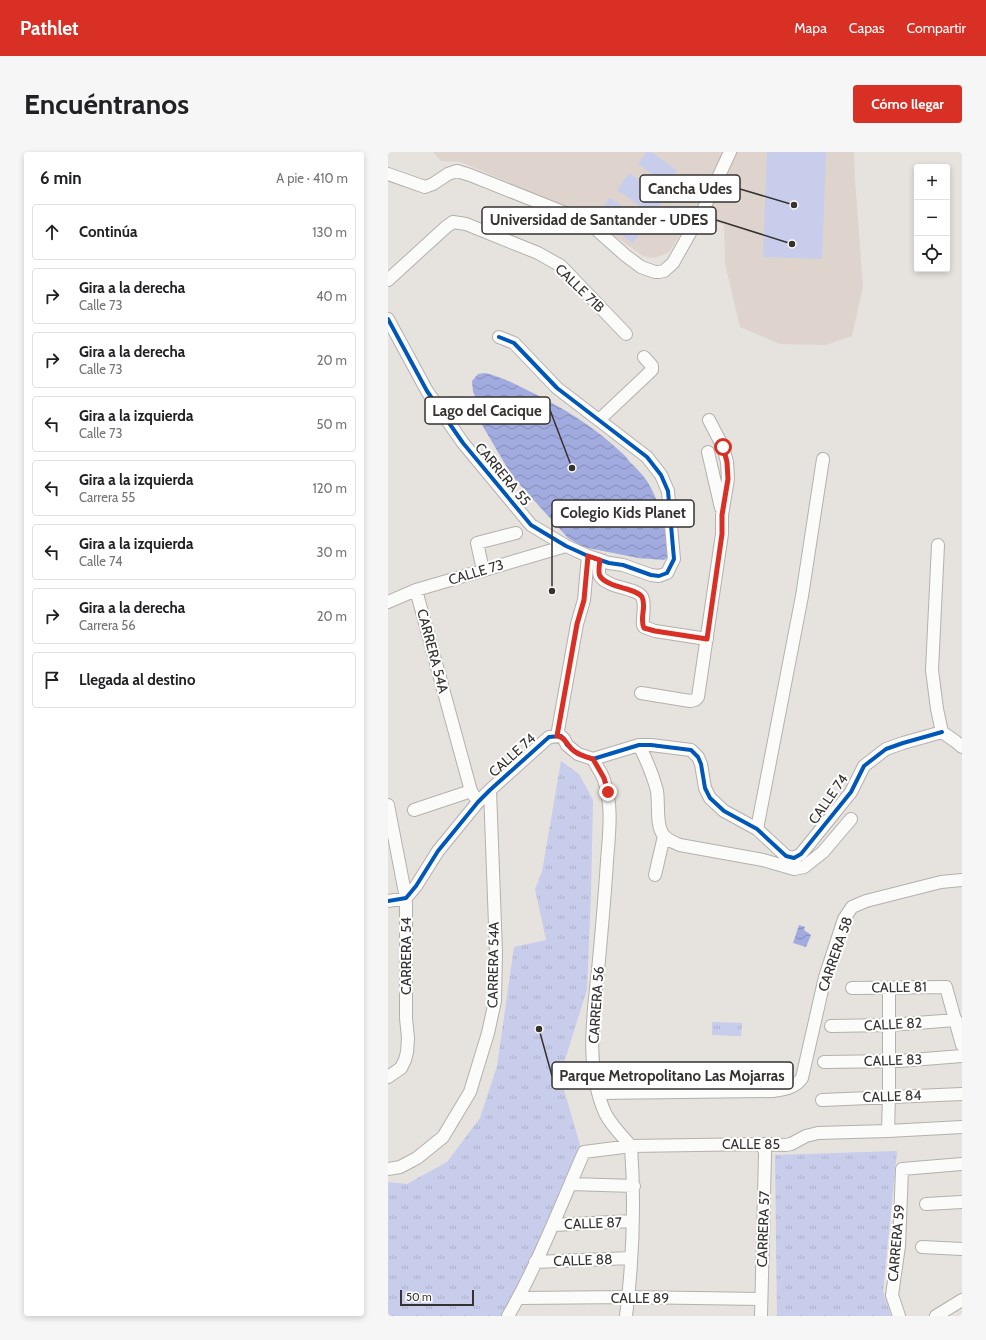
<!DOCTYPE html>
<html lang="es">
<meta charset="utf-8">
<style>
body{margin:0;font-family:Cabin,sans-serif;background:#f6f6f6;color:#202124}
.controls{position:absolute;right:12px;top:12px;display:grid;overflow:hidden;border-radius:4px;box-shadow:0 2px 6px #0003}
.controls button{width:36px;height:36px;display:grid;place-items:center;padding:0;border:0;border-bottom:1px solid #e0e0e0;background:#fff;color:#202124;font:20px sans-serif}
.scale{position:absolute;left:12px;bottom:10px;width:74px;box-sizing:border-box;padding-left:4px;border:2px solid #353230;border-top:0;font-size:11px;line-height:14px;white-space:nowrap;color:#353230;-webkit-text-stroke:3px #fff;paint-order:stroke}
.stop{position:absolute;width:12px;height:12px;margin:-9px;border:3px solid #d93025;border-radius:50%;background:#fff}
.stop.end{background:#d93025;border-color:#fff;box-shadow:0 1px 4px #0008}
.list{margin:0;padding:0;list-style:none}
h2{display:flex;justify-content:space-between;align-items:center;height:52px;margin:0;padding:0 16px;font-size:17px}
h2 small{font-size:13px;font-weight:400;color:#757577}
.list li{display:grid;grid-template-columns:26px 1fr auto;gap:12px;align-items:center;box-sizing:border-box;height:56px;margin:0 8px 8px;padding:0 8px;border:1px solid #e0e0e0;border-radius:4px}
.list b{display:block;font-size:15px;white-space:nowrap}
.list p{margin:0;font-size:13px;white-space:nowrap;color:#757577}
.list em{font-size:13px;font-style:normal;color:#757577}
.icon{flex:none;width:22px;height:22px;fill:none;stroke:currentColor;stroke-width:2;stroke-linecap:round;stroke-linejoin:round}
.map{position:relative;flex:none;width:574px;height:1164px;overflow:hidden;border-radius:4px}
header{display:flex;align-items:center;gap:24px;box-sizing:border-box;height:56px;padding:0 20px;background:#d93025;color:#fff}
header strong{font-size:19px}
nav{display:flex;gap:22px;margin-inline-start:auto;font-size:14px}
.intro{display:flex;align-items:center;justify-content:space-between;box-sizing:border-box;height:96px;padding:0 24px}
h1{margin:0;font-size:28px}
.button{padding:10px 18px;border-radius:4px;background:#d93025;color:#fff;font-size:14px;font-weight:700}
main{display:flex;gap:24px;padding:0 24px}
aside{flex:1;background:#fff;border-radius:4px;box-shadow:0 2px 6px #0003}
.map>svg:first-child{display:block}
.built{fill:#ded4cd}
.grass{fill:#c7cdea}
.park{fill:url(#park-tufts)}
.water{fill:url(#water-waves)}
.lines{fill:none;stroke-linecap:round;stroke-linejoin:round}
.minor-casing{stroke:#b4b0ae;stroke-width:14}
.minor{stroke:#fbfbfa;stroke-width:12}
.cycleway-casing{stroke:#fff;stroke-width:6}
.cycleway{stroke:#0057b8;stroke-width:4}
.route{stroke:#d93025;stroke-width:5}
.labels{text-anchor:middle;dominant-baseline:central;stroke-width:4;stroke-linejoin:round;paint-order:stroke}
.street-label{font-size:14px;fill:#353230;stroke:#fff}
.leader{fill:none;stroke:#353230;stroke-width:1.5}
.callout-dot{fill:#353230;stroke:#fff;stroke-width:1.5}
.callout{fill:#fff;stroke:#353230;stroke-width:1.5}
.callout-label{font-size:15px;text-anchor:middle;font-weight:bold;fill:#353230}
</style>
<header>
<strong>Pathlet</strong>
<nav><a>Mapa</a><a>Capas</a><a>Compartir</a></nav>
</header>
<div class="intro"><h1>Encuéntranos</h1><a class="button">Cómo llegar</a></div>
<main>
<aside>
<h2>6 min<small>A pie · 410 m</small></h2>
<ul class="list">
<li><svg class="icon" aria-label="ahead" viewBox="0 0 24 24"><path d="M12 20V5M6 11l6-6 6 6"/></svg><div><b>Continúa</b></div><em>130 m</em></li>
<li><svg class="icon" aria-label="right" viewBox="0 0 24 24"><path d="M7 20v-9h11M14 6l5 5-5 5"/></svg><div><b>Gira a la derecha</b><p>Calle 73</p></div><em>40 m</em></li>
<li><svg class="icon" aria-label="right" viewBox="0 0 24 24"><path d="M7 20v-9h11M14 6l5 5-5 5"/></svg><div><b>Gira a la derecha</b><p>Calle 73</p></div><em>20 m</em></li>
<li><svg class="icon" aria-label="left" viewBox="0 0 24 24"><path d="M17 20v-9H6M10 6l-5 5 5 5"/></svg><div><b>Gira a la izquierda</b><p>Calle 73</p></div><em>50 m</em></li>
<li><svg class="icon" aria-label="left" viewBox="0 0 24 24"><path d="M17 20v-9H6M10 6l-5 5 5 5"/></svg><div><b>Gira a la izquierda</b><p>Carrera 55</p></div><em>120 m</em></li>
<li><svg class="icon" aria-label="left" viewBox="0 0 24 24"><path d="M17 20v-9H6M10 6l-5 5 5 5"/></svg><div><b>Gira a la izquierda</b><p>Calle 74</p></div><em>30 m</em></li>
<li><svg class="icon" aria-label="right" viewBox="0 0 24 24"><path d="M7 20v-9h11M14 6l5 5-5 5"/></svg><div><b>Gira a la derecha</b><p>Carrera 56</p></div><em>20 m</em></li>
<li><svg class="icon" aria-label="arrive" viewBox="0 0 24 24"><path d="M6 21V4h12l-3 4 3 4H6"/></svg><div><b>Llegada al destino</b></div></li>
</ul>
</aside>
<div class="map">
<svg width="574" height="1164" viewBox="0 0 574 1164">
<defs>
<pattern id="park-tufts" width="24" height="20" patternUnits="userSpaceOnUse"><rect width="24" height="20" fill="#c7cdea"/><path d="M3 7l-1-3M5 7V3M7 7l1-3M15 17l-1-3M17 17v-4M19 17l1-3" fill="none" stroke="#acb0c9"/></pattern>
<pattern id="water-waves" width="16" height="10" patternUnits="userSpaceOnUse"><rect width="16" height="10" fill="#a1abdf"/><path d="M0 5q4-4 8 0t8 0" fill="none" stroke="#848cb5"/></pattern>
</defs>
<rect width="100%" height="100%" fill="#e6e2de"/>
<!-- built -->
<path class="built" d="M 45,0 L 466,0 L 467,27 L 475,135 L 464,184 L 438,193 L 392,192 L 352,175 L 337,112 L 336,73 L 304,59 L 291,84 L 281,100 L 273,104 L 264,106 L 255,104 L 202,66 L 73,10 L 53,9 Z"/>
<!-- grass -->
<path class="grass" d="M 258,0 L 263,0 L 289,18 L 279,33 L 250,12 Z
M 379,0 L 438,0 L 434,107 L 375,105 Z
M 241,21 L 277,45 L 265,63 L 229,38 Z
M 222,46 L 259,71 L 245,91 L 208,65 Z"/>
<!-- park -->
<path class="park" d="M 173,609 L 191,622 L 205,648 L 203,742 L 199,837 L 172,924 L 192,993 L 125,1164 L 0,1164 L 0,1030 L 19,1032 L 59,1010 L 92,966 L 109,914 L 126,795 L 158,788 L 147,737 L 154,720 Z
M 324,870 L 354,871 L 353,884 L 324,883 Z
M 509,999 L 495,1139 L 503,1164 L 389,1164 L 387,1003 Z"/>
<!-- water -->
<path class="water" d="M 97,221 C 111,224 125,231 139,238 C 174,255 207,275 235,302 C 239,305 241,310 245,313 C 250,318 255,323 259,329 C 273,352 279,378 280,405 L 276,408 L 250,406 L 195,395 L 180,386 L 124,324 L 90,266 L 94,258 L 85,240 L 84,229 L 90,222 Z
M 411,773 L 417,775 L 416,778 L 423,783 L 418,795 L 405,791 Z"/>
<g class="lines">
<!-- minor casing -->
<g class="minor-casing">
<path id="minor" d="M 0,22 L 37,35 L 45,32 L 60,22 L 69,19 L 82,23 L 200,70 L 237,103 L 253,115 L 267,120 L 271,120 L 276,119 L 285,111 L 316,56 L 342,0
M 0,128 L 58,75 L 65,70 L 78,72 L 150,101 L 173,114 L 238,182
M 0,167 L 39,239 L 52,258 L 75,291 L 143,373 L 178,394 L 200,404 L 221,411 L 235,413 L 263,423 L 271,424 L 279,421 L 286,407 L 280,339 L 273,323 L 259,305 L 169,236 L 126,191 L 111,185
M 211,268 L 264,218 L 264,214 L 256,205
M 320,300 L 333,356
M 550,393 L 544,518 L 549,557 L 554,580 L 567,589 L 574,595
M 212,408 C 210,422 209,426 223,432 C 231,436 250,438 254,445 C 258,453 254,464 255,473 L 256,475 L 267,479 L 319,487
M 95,418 L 89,391 L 128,381
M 28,438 L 83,639 L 90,650
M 0,450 L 28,438 L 178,394
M 253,541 L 302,549 L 307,548 L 310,545 L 334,382 L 334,363 L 340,327 L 339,310 L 335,295 L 321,268
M 169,584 L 189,472 L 196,448 L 200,404
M 251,593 C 258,607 265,623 269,639 C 271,651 268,671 274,681 C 278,688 285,690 292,693 L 375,708 L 406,717 L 416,715 L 435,700 L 463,667
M 205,607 C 208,614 214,621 216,628 C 225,654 221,682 219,709 C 217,742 214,775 211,808 C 206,859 196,913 217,961 C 223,973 234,984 243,994 C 247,1051 245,1108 238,1164
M 0,653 L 18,746 L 18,866 L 20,886 L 19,900 L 17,908 L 13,916 L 0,925
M 26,658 L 83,639
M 369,677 L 414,444 L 435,307
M 267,723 L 276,684
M 0,749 L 18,746 L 28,734 L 50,699 L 90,650 L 102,638 L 161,585 L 173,584 L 176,587 L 179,593 L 185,598 L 190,602 L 205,607 L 251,593 L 263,593 L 303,598 L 310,605 L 313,612 L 317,636 L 322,646 L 336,659 L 369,677 L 398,704 L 406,706 L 413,702 L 463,640 L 476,614 L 498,597 L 515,591 L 554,580
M 464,836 L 558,835 L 574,893
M 443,874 L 501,873 L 568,868
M 436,910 L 511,909 L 574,904
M 210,941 L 385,939 C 397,937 407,936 414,926 L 437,825 L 456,767 L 464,755 L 478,749 L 553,730 L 574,728
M 434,948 L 574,942
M 500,979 L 501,944 L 501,836
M 372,992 L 377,999 L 377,1003 L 373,1164
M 0,1017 L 12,1015 L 29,1006 L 55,985 L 82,940 L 100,881 L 107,849 L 108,800 L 102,638
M 183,1032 L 246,1034
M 538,1052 L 574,1050
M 165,1073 L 245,1069
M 534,1095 L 574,1097
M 147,1110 L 243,1106
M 131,1146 L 240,1145 L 373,1147
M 120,1164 C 150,1112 172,1055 196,1000 L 243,994 L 372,992 L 398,993 L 403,992 L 418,984 L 430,981 L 500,979 L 574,975
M 511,1164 L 504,1143 L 511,1094 L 514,1017 L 574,1012
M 548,1164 L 574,1148"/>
</g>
<!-- minor -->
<use href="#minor" class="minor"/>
<!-- cycleway casing -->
<g class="cycleway-casing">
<path id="cycleway" d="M 0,167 L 39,239 L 52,258 L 75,291 L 143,373 L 178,394 L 200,404 L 221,411 L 235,413 L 263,423 L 271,424 L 279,421 L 286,407 L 280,339 L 273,323 L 259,305 L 169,236 L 126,191 L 111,185
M 0,749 L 18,746 L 28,734 L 50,699 L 90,650 L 102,638 L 161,585 L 173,584 L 176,587 L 179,593 L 185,598 L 190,602 L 205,607 L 251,593 L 263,593 L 303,598 L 310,605 L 313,612 L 317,636 L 322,646 L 336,659 L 369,677 L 398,704 L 406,706 L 413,702 L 463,640 L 476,614 L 498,597 L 515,591 L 554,580"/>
</g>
<!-- cycleway -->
<use href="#cycleway" class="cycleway"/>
</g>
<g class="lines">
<!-- route -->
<path class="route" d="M 220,640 L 216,626 L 205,607 C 198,605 191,603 186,599 C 179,594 177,584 169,584 L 189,472 L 196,448 L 200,404 L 212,408 C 210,422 209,426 223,432 C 231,436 250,438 254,445 C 259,455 251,466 256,476 L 267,479 L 319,487 L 334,382 L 334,363 L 340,327 L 339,310 L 335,295"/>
</g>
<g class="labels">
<!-- street labels -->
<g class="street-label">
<text transform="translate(192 136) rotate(44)">CALLE 71B</text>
<text transform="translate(115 322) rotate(50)">CARRERA 55</text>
<text transform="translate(88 420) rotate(-17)">CALLE 73</text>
<text transform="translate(45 499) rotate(75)">CARRERA 54A</text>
<text transform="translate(124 603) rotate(-42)">CALLE 74</text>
<text transform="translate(440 647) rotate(-55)">CALLE 74</text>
<text transform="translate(447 802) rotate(-71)">CARRERA 58</text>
<text transform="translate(18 804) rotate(-90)">CARRERA 54</text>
<text transform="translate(105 813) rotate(-89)">CARRERA 54A</text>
<text transform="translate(511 835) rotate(-1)">CALLE 81</text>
<text transform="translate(208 853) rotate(-86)">CARRERA 56</text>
<text transform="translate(505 872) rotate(-3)">CALLE 82</text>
<text transform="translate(505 908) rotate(-2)">CALLE 83</text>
<text transform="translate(504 944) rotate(-2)">CALLE 84</text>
<text x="363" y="992">CALLE 85</text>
<text transform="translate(205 1071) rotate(-2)">CALLE 87</text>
<text transform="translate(375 1077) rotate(-88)">CARRERA 57</text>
<text transform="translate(508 1091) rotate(-85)">CARRERA 59</text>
<text transform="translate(195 1108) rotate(-2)">CALLE 88</text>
<text x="252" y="1146">CALLE 89</text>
</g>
</g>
<!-- callouts -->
<path class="leader" d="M406 53L352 37M404 92L328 68M184 316L162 258M164 439L164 361M151 877L164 924"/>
<g class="callout-dot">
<circle cx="406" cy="53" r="4"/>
<circle cx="404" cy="92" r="4"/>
<circle cx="184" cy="316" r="4"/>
<circle cx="164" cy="439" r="4"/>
<circle cx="151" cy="877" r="4"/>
</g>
<g class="callout">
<rect x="252" y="23" width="100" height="27" rx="4"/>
<rect x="94" y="55" width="234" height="27" rx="4"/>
<rect x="37" y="245" width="125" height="27" rx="4"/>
<rect x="164" y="348" width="142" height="27" rx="4"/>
<rect x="164" y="910" width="241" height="27" rx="4"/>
</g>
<g class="callout-label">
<text x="302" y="42">Cancha Udes</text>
<text x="211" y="73">Universidad de Santander - UDES</text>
<text x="99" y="264">Lago del Cacique</text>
<text x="235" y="366">Colegio Kids Planet</text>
<text x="284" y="929">Parque Metropolitano Las Mojarras</text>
</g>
</svg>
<div class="controls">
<button>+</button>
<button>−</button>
<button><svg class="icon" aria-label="locate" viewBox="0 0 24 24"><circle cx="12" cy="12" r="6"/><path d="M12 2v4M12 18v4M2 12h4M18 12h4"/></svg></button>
</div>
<div class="scale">50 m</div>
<div class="stop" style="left:335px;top:295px"></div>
<div class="stop end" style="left:220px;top:640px"></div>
</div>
</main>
